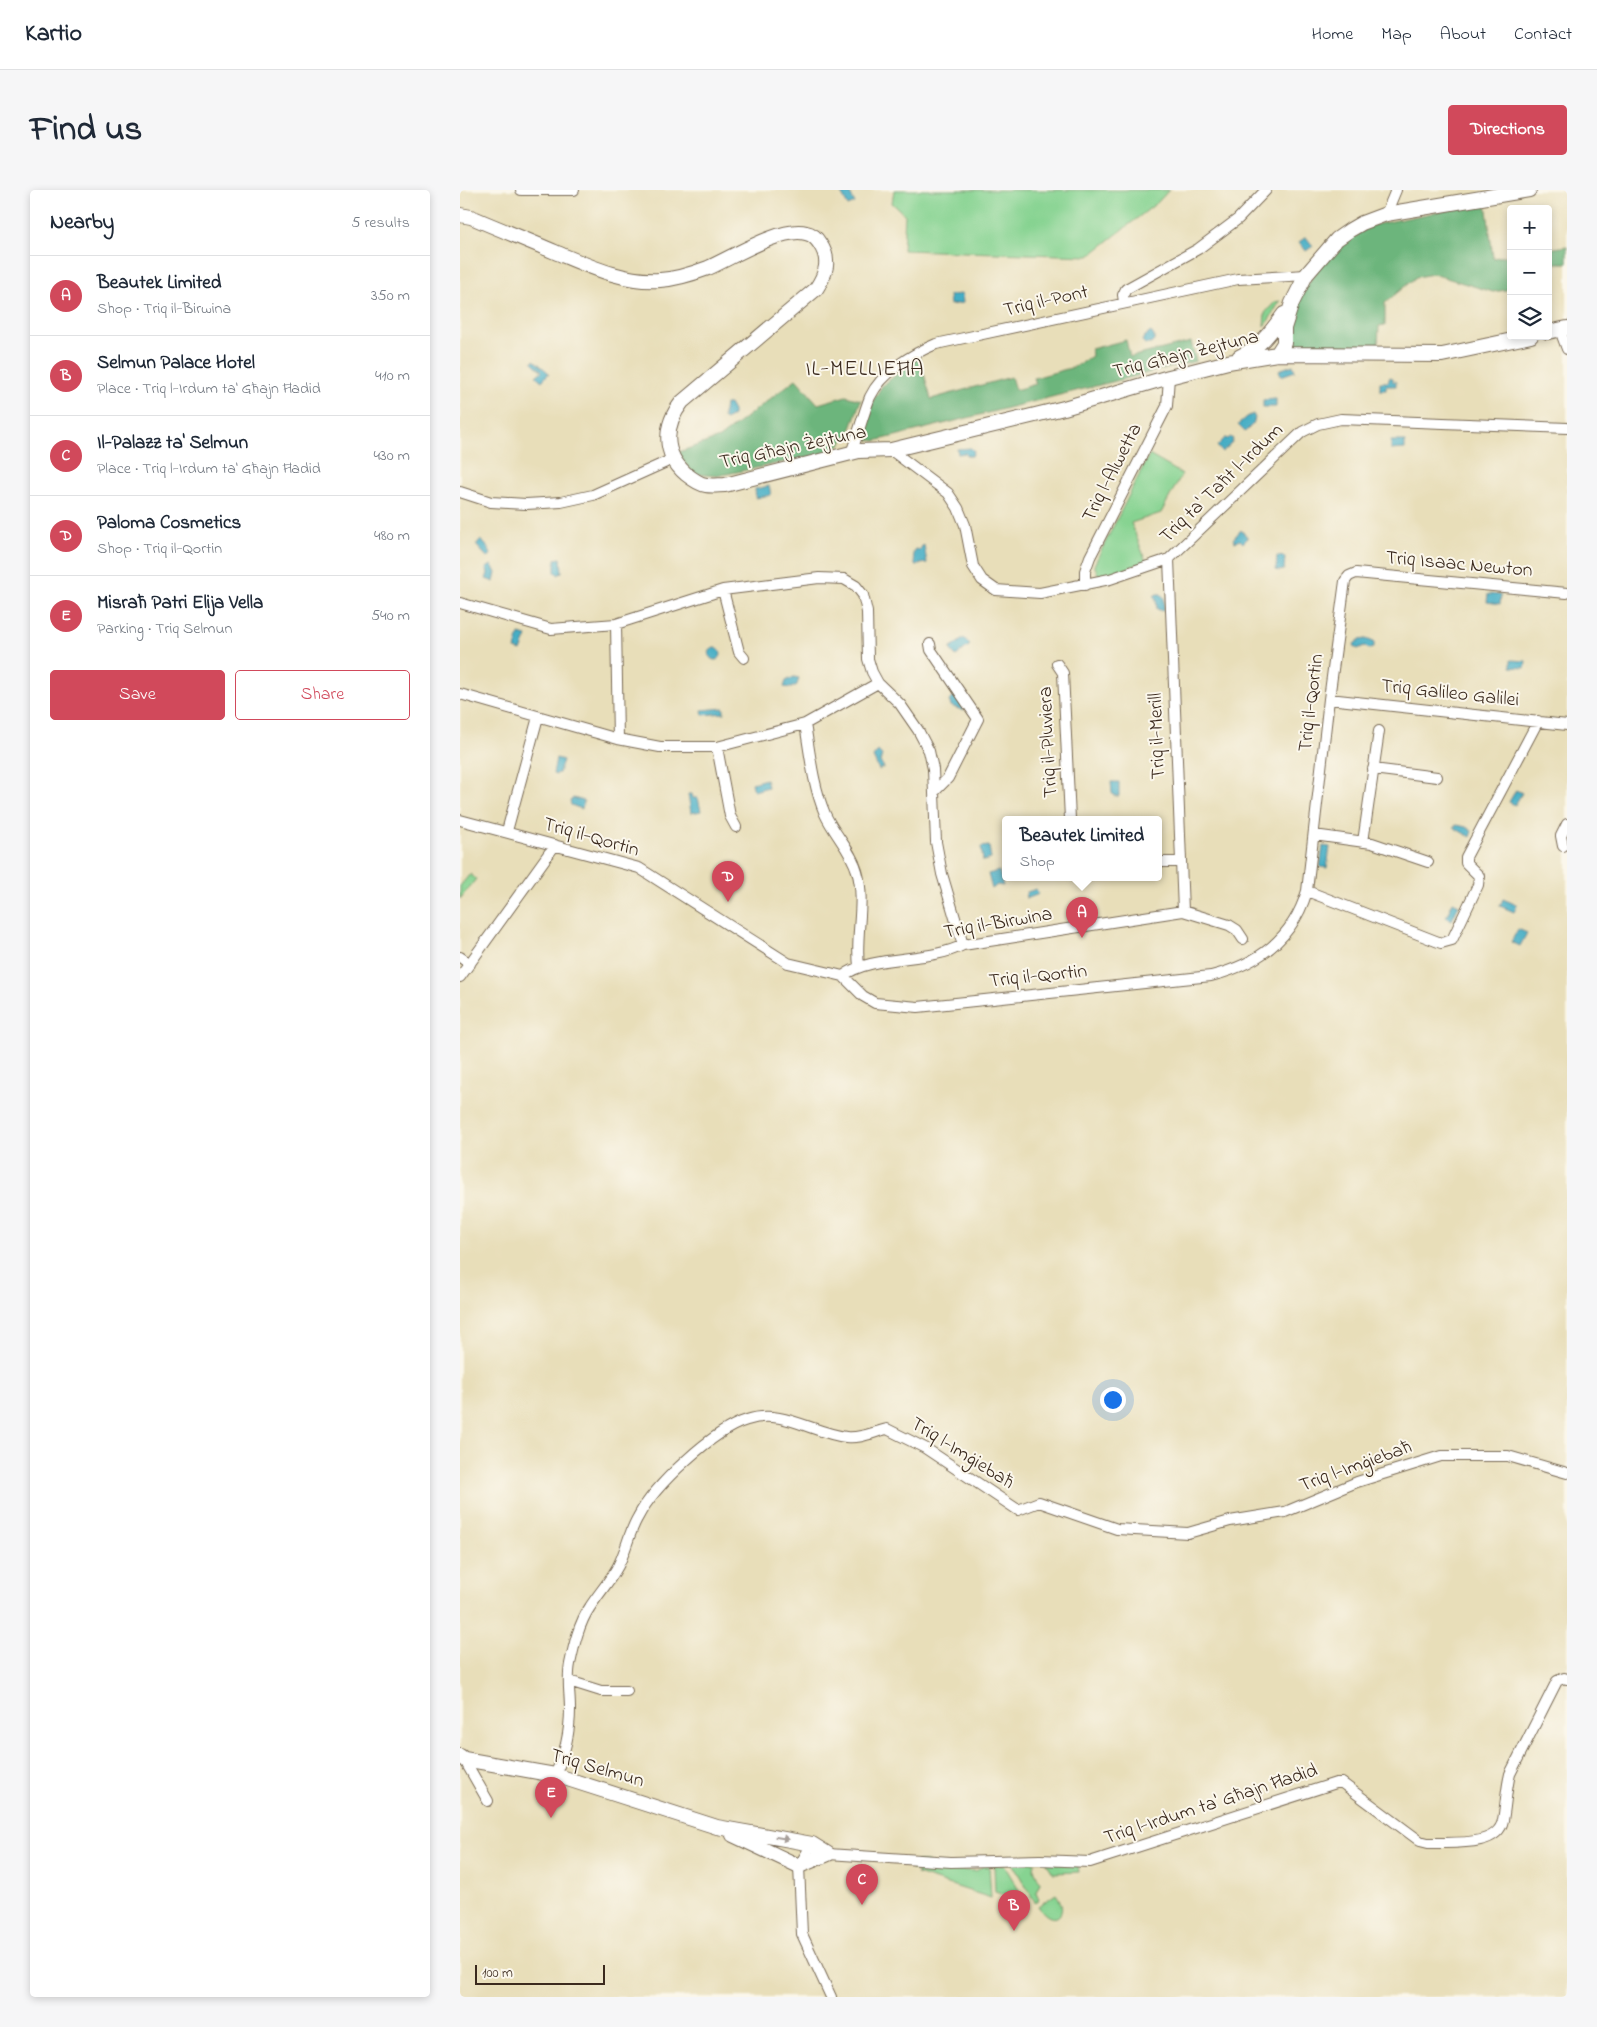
<!DOCTYPE html>
<meta charset="utf-8">
<style>
body{margin:0;font-family:"Indie Flower",sans-serif;background:#f6f6f7;color:#1f2937}
.controls{position:absolute;right:15px;top:15px;display:grid;overflow:hidden;border-radius:5px;box-shadow:0 2px 8px #0003}
.controls button{width:45px;height:45px;display:grid;place-items:center;padding:0;border:0;border-bottom:1px solid #e0e1e3;background:#fff;color:#1f2937;font:25px sans-serif}
.scale{position:absolute;left:15px;bottom:12px;width:130px;box-sizing:border-box;padding-left:5px;border:2px solid #3b2a1e;border-top:0;font-size:14px;line-height:18px;white-space:nowrap;color:#3b2a1e;-webkit-text-stroke:4px #fbf7ec;paint-order:stroke}
.you{position:absolute;left:652px;top:1209px;width:18px;height:18px;margin:-12px;border:4px solid #fff;border-radius:50%;background:#1a73e8;box-shadow:0 0 0 8px #1a73e833}
.badge{display:grid;place-items:center;width:32px;height:32px;border-radius:50%;background:#d1495b;color:#fff;font-size:16px;font-weight:700}
.pin{position:absolute;translate:-50% -41px;filter:drop-shadow(0 1px 2px #0008)}
.pin::after{content:'';position:absolute;top:26px;width:18px;height:15px;background:inherit;clip-path:polygon(0 0,100% 0,50% 100%)}
.popup{position:absolute;left:542px;top:626px;width:160px;height:65px;box-sizing:border-box;display:grid;place-content:center;border-radius:5px;background:#fff;filter:drop-shadow(0 1px 4px #0005);font-size:16px;white-space:nowrap;color:#747a83}
.popup b{font-size:19px;color:#1f2937}
.popup::after{content:'';position:absolute;left:50%;top:100%;margin-left:-10px;border:10px solid transparent;border-top-color:#fff}
.list{margin:0;padding:0;list-style:none}
h2{display:flex;justify-content:space-between;align-items:center;height:65px;margin:0;padding:0 20px;font-size:21px}
h2 small{font-size:16px;font-weight:400;color:#747a83}
.list li{display:grid;grid-template-columns:32px 1fr auto;gap:15px;align-items:center;box-sizing:border-box;height:80px;padding:0 20px;border-top:1px solid #e0e1e3}
.list b{display:block;font-size:19px;white-space:nowrap}
.list p{margin:0;font-size:16px;white-space:nowrap;color:#747a83}
.list em{font-size:16px;font-style:normal;color:#747a83}
.actions{display:flex;gap:10px;padding:15px 20px}
.actions a{flex:1;padding:11px 0;border:1px solid #d1495b;border-radius:5px;text-align:center;font-size:18px;color:#d1495b}
.actions .main{background:#d1495b;color:#fff}
.icon{flex:none;width:28px;height:28px;fill:none;stroke:currentColor;stroke-width:2;stroke-linecap:round;stroke-linejoin:round}
.map{position:relative;flex:none;width:1107px;height:1807px;overflow:hidden;border-radius:5px}
header{display:flex;align-items:center;gap:30px;box-sizing:border-box;height:70px;padding:0 25px;background:#fff;border-bottom:1px solid #e0e1e3}
header strong{font-size:24px}
nav{display:flex;gap:28px;margin-inline-start:auto;font-size:18px}
.intro{display:flex;align-items:center;justify-content:space-between;box-sizing:border-box;height:120px;padding:0 30px}
h1{margin:0;font-size:35px}
.button{padding:12px 22px;border-radius:5px;background:#d1495b;color:#fff;font-size:18px;font-weight:700}
main{display:flex;gap:30px;padding:0 30px}
aside{flex:1;background:#fff;border-radius:5px;box-shadow:0 2px 8px #0003}
.map>svg:first-child{display:block}
.green{fill:#86d391;stroke:#607e58}
.forest{fill:#6cb57b;stroke:#54704c}
.water{fill:#45adc5;stroke:#406c72}
.lines{fill:none;stroke-linecap:round;stroke-linejoin:round}
.street-casing{stroke:#786954;stroke-width:12}
.secondary-casing{stroke:#786954;stroke-width:16}
.street{stroke:#fff;stroke-width:10}
.secondary{stroke:#fff;stroke-width:14}
.oneway{fill:#a79f9a}
.labels{text-anchor:middle;dominant-baseline:central;stroke-width:4;stroke-linejoin:round;paint-order:stroke}
.street-label{font-size:20px;fill:#3b2a1e;stroke:#fbf7ec}
.quarter-label{font-size:22px;letter-spacing:1px;fill:#3b2a1e;stroke:#fbf7ec}
</style>
<header>
<strong>Kartio</strong>
<nav><a>Home</a><a>Map</a><a>About</a><a>Contact</a></nav>
</header>
<div class="intro"><h1>Find us</h1><a class="button">Directions</a></div>
<main>
<aside>
<h2>Nearby<small>5 results</small></h2>
<ul class="list">
<li><span class="badge">A</span><div><b>Beautek Limited</b><p>Shop · Triq il-Birwina</p></div><em>350 m</em></li>
<li><span class="badge">B</span><div><b>Selmun Palace Hotel</b><p>Place · Triq l-Irdum ta' Għajn Ħadid</p></div><em>410 m</em></li>
<li><span class="badge">C</span><div><b>Il-Palazz ta' Selmun</b><p>Place · Triq l-Irdum ta' Għajn Ħadid</p></div><em>430 m</em></li>
<li><span class="badge">D</span><div><b>Paloma Cosmetics</b><p>Shop · Triq il-Qortin</p></div><em>480 m</em></li>
<li><span class="badge">E</span><div><b>Misraħ Patri Elija Vella</b><p>Parking · Triq Selmun</p></div><em>540 m</em></li>
</ul>
<div class="actions"><a class="main">Save</a><a>Share</a></div>
</aside>
<div class="map">
<svg width="1107" height="1807" viewBox="0 0 1107 1807">
<rect width="100%" height="100%" fill="#fbf7ec"/>
<filter id="ink" filterUnits="userSpaceOnUse"><feTurbulence type="fractalNoise" baseFrequency=".02" numOctaves="2"/><feDisplacementMap in="SourceGraphic" scale="10" xChannelSelector="R" yChannelSelector="G"/><feConvolveMatrix kernelMatrix="1 2 1 2 8 2 1 2 1" color-interpolation-filters="sRGB"/></filter>
<filter id="wash" filterUnits="userSpaceOnUse"><feTurbulence type="fractalNoise" baseFrequency=".0096" numOctaves="4" result="noise"/><feDisplacementMap in="SourceGraphic" scale="20" xChannelSelector="R" yChannelSelector="G"/><feGaussianBlur stdDeviation="1.12" result="paint"/><feColorMatrix in="noise" values="0 0 0 0 0 0 0 0 0 0 0 0 0 0 0 0 0 1.4 0 .05"/><feComposite in="paint" operator="in"/></filter>
<g filter="url(#wash)">
<rect width="100%" height="100%" fill="#e8deb9"/>
<!-- green -->
<path class="green" d="M 434,0 L 709,0 L 698,12 L 629,66 L 443,60 L 445,25 L 432,13 Z
M 820,111 L 809,130 L 804,136 L 805,123 L 815,112 Z
M 689,265 L 722,284 L 701,323 L 671,333 L 686,371 L 646,387 L 639,386 L 634,375 Z
M 10,684 L 16,689 L 0,709 L 0,696 Z
M 453,1672 L 468,1672 L 474,1679 L 516,1681 L 527,1673 L 529,1676 L 531,1708 L 457,1684 L 458,1681 L 451,1679 Z
M 575,1672 L 574,1679 L 580,1693 L 576,1702 L 579,1709 L 575,1712 L 552,1673 Z
M 586,1672 L 618,1675 L 619,1682 L 593,1683 Z
M 544,1675 L 563,1707 L 559,1710 L 535,1702 L 534,1676 Z
M 596,1704 C 611,1724 593,1739 578,1716 Z"/>
<!-- forest -->
<path class="forest" d="M 1026,12 L 1033,68 L 1051,65 L 1051,99 L 1033,102 L 973,84 L 956,87 L 925,113 L 925,135 L 919,136 L 918,157 L 833,155 C 815,139 859,73 873,60 C 884,49 899,41 913,35 Z
M 1107,56 L 1107,73 L 1096,73 L 1088,77 L 1088,59 Z
M 666,150 L 670,167 L 731,152 L 736,171 L 415,251 C 408,250 404,247 403,241 L 411,214 L 422,196 L 459,166 L 471,209 L 551,187 L 555,200 L 576,194 L 574,188 L 614,177 L 632,166 L 631,159 Z
M 336,189 L 358,214 L 386,206 L 401,210 C 391,235 393,247 369,263 L 257,286 L 234,284 L 216,263 L 259,248 Z"/>
<!-- water -->
<path class="water" d="M 388,0 L 395,13 L 388,16 L 381,3 Z
M 846,47 L 853,56 L 846,61 L 839,52 Z
M 502,104 L 503,113 L 490,115 L 489,105 Z
M 691,142 L 694,146 L 694,151 L 691,154 L 685,154 L 682,151 L 684,147 Z
M 74,170 L 89,183 L 82,191 L 76,186 L 82,181 L 72,172 Z
M 833,175 L 835,181 L 821,186 L 819,180 Z
M 930,187 L 933,188 L 933,192 L 936,191 L 936,196 L 926,196 L 926,200 L 920,200 L 920,192 L 928,192 Z
M 816,209 L 816,217 L 803,217 L 803,210 Z
M 265,214 L 269,214 L 273,221 L 273,225 L 266,230 L 263,228 Z
M 793,224 L 795,228 L 793,234 L 785,242 L 778,235 L 787,227 Z
M 770,247 L 773,249 L 771,254 L 762,262 L 757,256 L 765,248 L 768,249 Z
M 931,251 L 945,251 L 945,259 L 931,260 Z
M 511,258 L 514,261 L 512,266 L 508,266 L 505,263 L 498,264 L 497,259 Z
M 309,296 L 311,305 L 296,308 L 295,299 Z
M 781,340 L 788,348 L 783,353 L 780,350 L 775,352 L 773,349 Z
M 20,350 L 26,355 L 31,364 L 28,368 L 16,355 Z
M 464,355 L 467,373 L 455,375 L 453,363 L 456,359 L 460,360 L 462,356 Z
M 817,366 L 825,367 L 824,380 L 819,381 L 816,380 Z
M 101,368 L 102,382 L 99,385 L 95,382 L 95,369 Z
M 32,375 L 36,383 L 34,392 L 26,389 L 28,383 L 26,378 Z
M 697,404 L 701,404 L 704,408 L 704,420 L 702,421 L 697,419 L 696,409 L 694,406 Z
M 1028,404 L 1041,405 L 1040,414 L 1027,412 Z
M 59,444 L 67,446 L 61,461 L 55,459 Z
M 504,448 L 510,455 L 496,466 L 490,459 Z
M 906,449 L 914,452 L 914,458 L 909,459 L 904,456 L 898,459 L 895,457 L 894,454 L 899,450 Z
M249 464a6 6 0 1 1 12 0a6 6 0 1 1-12 0Z
M 1051,470 L 1066,471 L 1065,478 L 1051,477 Z
M 334,487 L 339,488 L 337,495 L 331,498 L 324,497 L 326,491 Z
M 495,505 L 504,518 L 504,521 L 491,516 L 489,511 Z
M 264,518 L 264,523 L 243,525 L 242,520 Z
M 418,561 L 422,565 L 420,572 L 424,577 L 419,580 L 413,567 Z
M 96,568 L 103,570 L 99,583 L 97,583 L 96,585 L 93,584 Z
M 306,589 L 308,597 L 294,601 L 292,593 Z
M 651,592 L 659,592 L 659,606 L 654,606 L 652,603 Z
M 1056,600 L 1062,603 L 1055,615 L 1049,612 Z
M 228,604 L 232,604 L 233,608 L 238,608 L 241,621 L 231,623 Z
M 113,608 L 124,611 L 122,619 L 111,615 L 110,611 Z
M 997,635 L 1006,637 L 1012,641 L 1010,647 L 993,637 Z
M 529,656 L 531,669 L 523,671 L 521,657 Z
M 863,656 L 870,657 L 867,678 L 860,677 Z
M 539,681 L 543,696 L 537,695 L 532,699 L 528,684 Z
M 576,699 L 579,704 L 566,709 L 567,702 Z
M 1043,709 L 1057,715 L 1054,722 L 1040,716 Z
M 993,712 L 999,715 L 992,730 L 986,727 Z
M 1058,739 L 1067,743 L 1060,756 L 1051,752 Z"/>
</g>
<g filter="url(#ink)">
<g class="lines">
<!-- street casing -->
<g class="street-casing">
<path id="street" d="M 61,0 L 114,0
M 926,24 L 936,0
M 664,112 L 663,105 L 666,99 L 738,59 L 778,29 L 806,0
M 1100,140 L 1107,159
M 431,260 L 488,303 L 498,318 L 505,335 L 513,376 L 522,390 L 536,400 L 580,403 L 650,389 L 709,369 L 842,242 L 858,234 L 881,229 L 1107,238
M 391,263 C 398,245 403,225 410,207 C 422,182 452,164 476,154 L 778,89 L 846,85
M 0,302 L 31,312 L 66,314 L 101,312 L 133,305 L 213,269
M 709,369 L 723,721
M 625,395 L 625,381 L 630,367 L 707,216 L 709,187
M 263,400 L 279,462 L 284,468
M 0,413 L 91,439 L 156,434 L 263,400 L 359,388 L 384,389 L 396,396 L 403,405 L 407,422 L 408,469 L 412,482 L 418,493 L 440,514 L 458,540 L 469,561 L 473,579 L 476,652 L 482,684 L 503,755
M 156,434 L 158,549
M 470,454 L 471,460 L 518,529 L 488,588 L 474,602
M 597,474 L 603,483 L 610,629
M 0,504 L 158,549 L 200,557 L 257,557 L 345,534 L 418,493
M 869,509 L 1107,535
M 345,534 C 350,564 353,596 365,624 C 374,644 391,660 397,681 C 406,711 395,745 399,776
M 257,557 L 270,626 L 276,637
M 913,579 L 977,587
M 0,630 L 179,678 L 328,773 L 383,786 L 403,806 L 415,813 L 458,817 L 751,786 C 798,774 833,749 847,701 L 869,509 L 885,391 L 889,386 L 896,383 L 1107,403
M 47,641 L 78,527
M 854,645 L 912,653 L 968,672
M 903,652 L 919,541
M 1103,656 L 1101,646 L 1107,634
M 698,672 L 720,672
M 847,701 L 981,753 L 992,750 L 1018,695 L 1019,686 L 1006,673 L 1006,667 L 1078,531
M 0,767 L 10,774
M 383,786 C 411,764 469,773 503,755 L 723,721 L 769,735 L 777,740 L 783,749
M 0,787 L 95,655
M 109,1491 L 141,1501 L 167,1501
M 4,1569 L 28,1611
M 95,1585 C 105,1564 110,1543 110,1519 C 110,1504 107,1489 110,1474 C 114,1455 119,1433 130,1417 C 139,1403 150,1391 158,1376 C 166,1361 169,1342 178,1327 C 194,1296 253,1240 287,1230 C 322,1218 352,1243 386,1247 C 400,1249 414,1242 427,1239 L 465,1258 L 558,1320 L 579,1312 L 657,1339 L 728,1343 L 770,1331 L 825,1322 L 897,1292 L 981,1266 L 1048,1266 L 1107,1283
M 352,1654 L 339,1676 L 342,1744 L 371,1807
M 368,1664 L 491,1672 L 580,1670 L 630,1672 L 876,1593 L 882,1593 L 960,1651 L 968,1653 C 991,1652 1038,1658 1043,1630 C 1046,1614 1046,1600 1050,1584 L 1097,1491 L 1104,1488 L 1107,1489"/>
</g>
<!-- secondary casing -->
<g class="secondary-casing">
<path id="secondary" d="M 0,25 L 11,27 C 39,39 67,50 95,62 C 127,75 164,93 200,90 C 217,89 232,84 248,78 C 271,68 322,36 346,43 C 352,44 357,49 360,54 C 371,70 366,84 356,99 L 222,212 C 204,235 202,263 226,284 C 231,288 239,294 246,295 C 252,296 259,295 265,295 L 399,261 L 431,260 L 604,218 L 709,187 L 768,172 L 817,164 L 982,165 L 1071,146
M 1088,142 L 1107,138
M 817,164 L 824,153 L 824,138 L 832,113 L 846,85 L 877,49 L 890,40 L 902,33 L 926,24 L 1069,0
M 779,167 C 801,156 810,143 824,124
M 0,1566 L 4,1569 L 95,1585 L 257,1637 L 352,1654 L 368,1664
M 273,1645 L 339,1676 L 368,1664"/>
</g>
<!-- street -->
<use href="#street" class="street"/>
<!-- secondary -->
<use href="#secondary" class="secondary"/>
</g>
<!-- one-way arrows -->
<defs><path id="oneway-solid" d="M-6-.8H1V-3.2L6.5 0L1 3.2V.8H-6Z" transform="scale(1.25)"/></defs>
<use class="oneway" href="#oneway-solid" transform="translate(322 1648) rotate(10)"/>
</g>
<g class="labels">
<!-- street labels -->
<g class="street-label">
<text transform="translate(586 112) rotate(-13)">Triq il-Pont</text>
<text transform="translate(726 165) rotate(-14)">Triq Għajn Żejtuna</text>
<text transform="translate(333 258) rotate(-12)">Triq Għajn Żejtuna</text>
<text transform="translate(653 283) rotate(-63)">Triq l-Alwetta</text>
<text transform="translate(762 294) rotate(-44)">Triq ta' Taħt l-Irdum</text>
<text transform="translate(999 375) rotate(5)">Triq Isaac Newton</text>
<text transform="translate(990 504) rotate(6)">Triq Galileo Galilei</text>
<text transform="translate(852 513) rotate(-83)">Triq il-Qortin</text>
<text transform="translate(698 546) rotate(-92)">Triq il-Merill</text>
<text transform="translate(589 552) rotate(-93)">Triq il-Pluviera</text>
<text transform="translate(131 648) rotate(16)">Triq il-Qortin</text>
<text transform="translate(538 734) rotate(-10)">Triq il-Birwina</text>
<text transform="translate(578 787) rotate(-6)">Triq il-Qortin</text>
<text transform="translate(502 1264) rotate(32)">Triq l-Imġiebaħ</text>
<text transform="translate(896 1277) rotate(-20)">Triq l-Imġiebaħ</text>
<text transform="translate(137 1579) rotate(16)">Triq Selmun</text>
<text transform="translate(751 1615) rotate(-18)">Triq l-Irdum ta' Għajn Ħadid</text>
</g>
<!-- quarter labels -->
<g class="quarter-label">
<text x="405" y="180">IL-MELLIEĦA</text>
</g>
</g>
</svg>
<div class="controls">
<button>+</button>
<button>−</button>
<button><svg class="icon" aria-label="layers" viewBox="0 0 24 24"><path d="M12 4l9 5-9 5-9-5zM3 14l9 5 9-5"/></svg></button>
</div>
<div class="scale">100 m</div>
<div class="you"></div>
<div class="pin badge" style="left:622px;top:748px">A</div>
<div class="popup"><b>Beautek Limited</b>Shop</div>
<div class="pin badge" style="left:554px;top:1741px">B</div>
<div class="pin badge" style="left:402px;top:1715px">C</div>
<div class="pin badge" style="left:268px;top:712px">D</div>
<div class="pin badge" style="left:91px;top:1628px">E</div>
</div>
</main>
